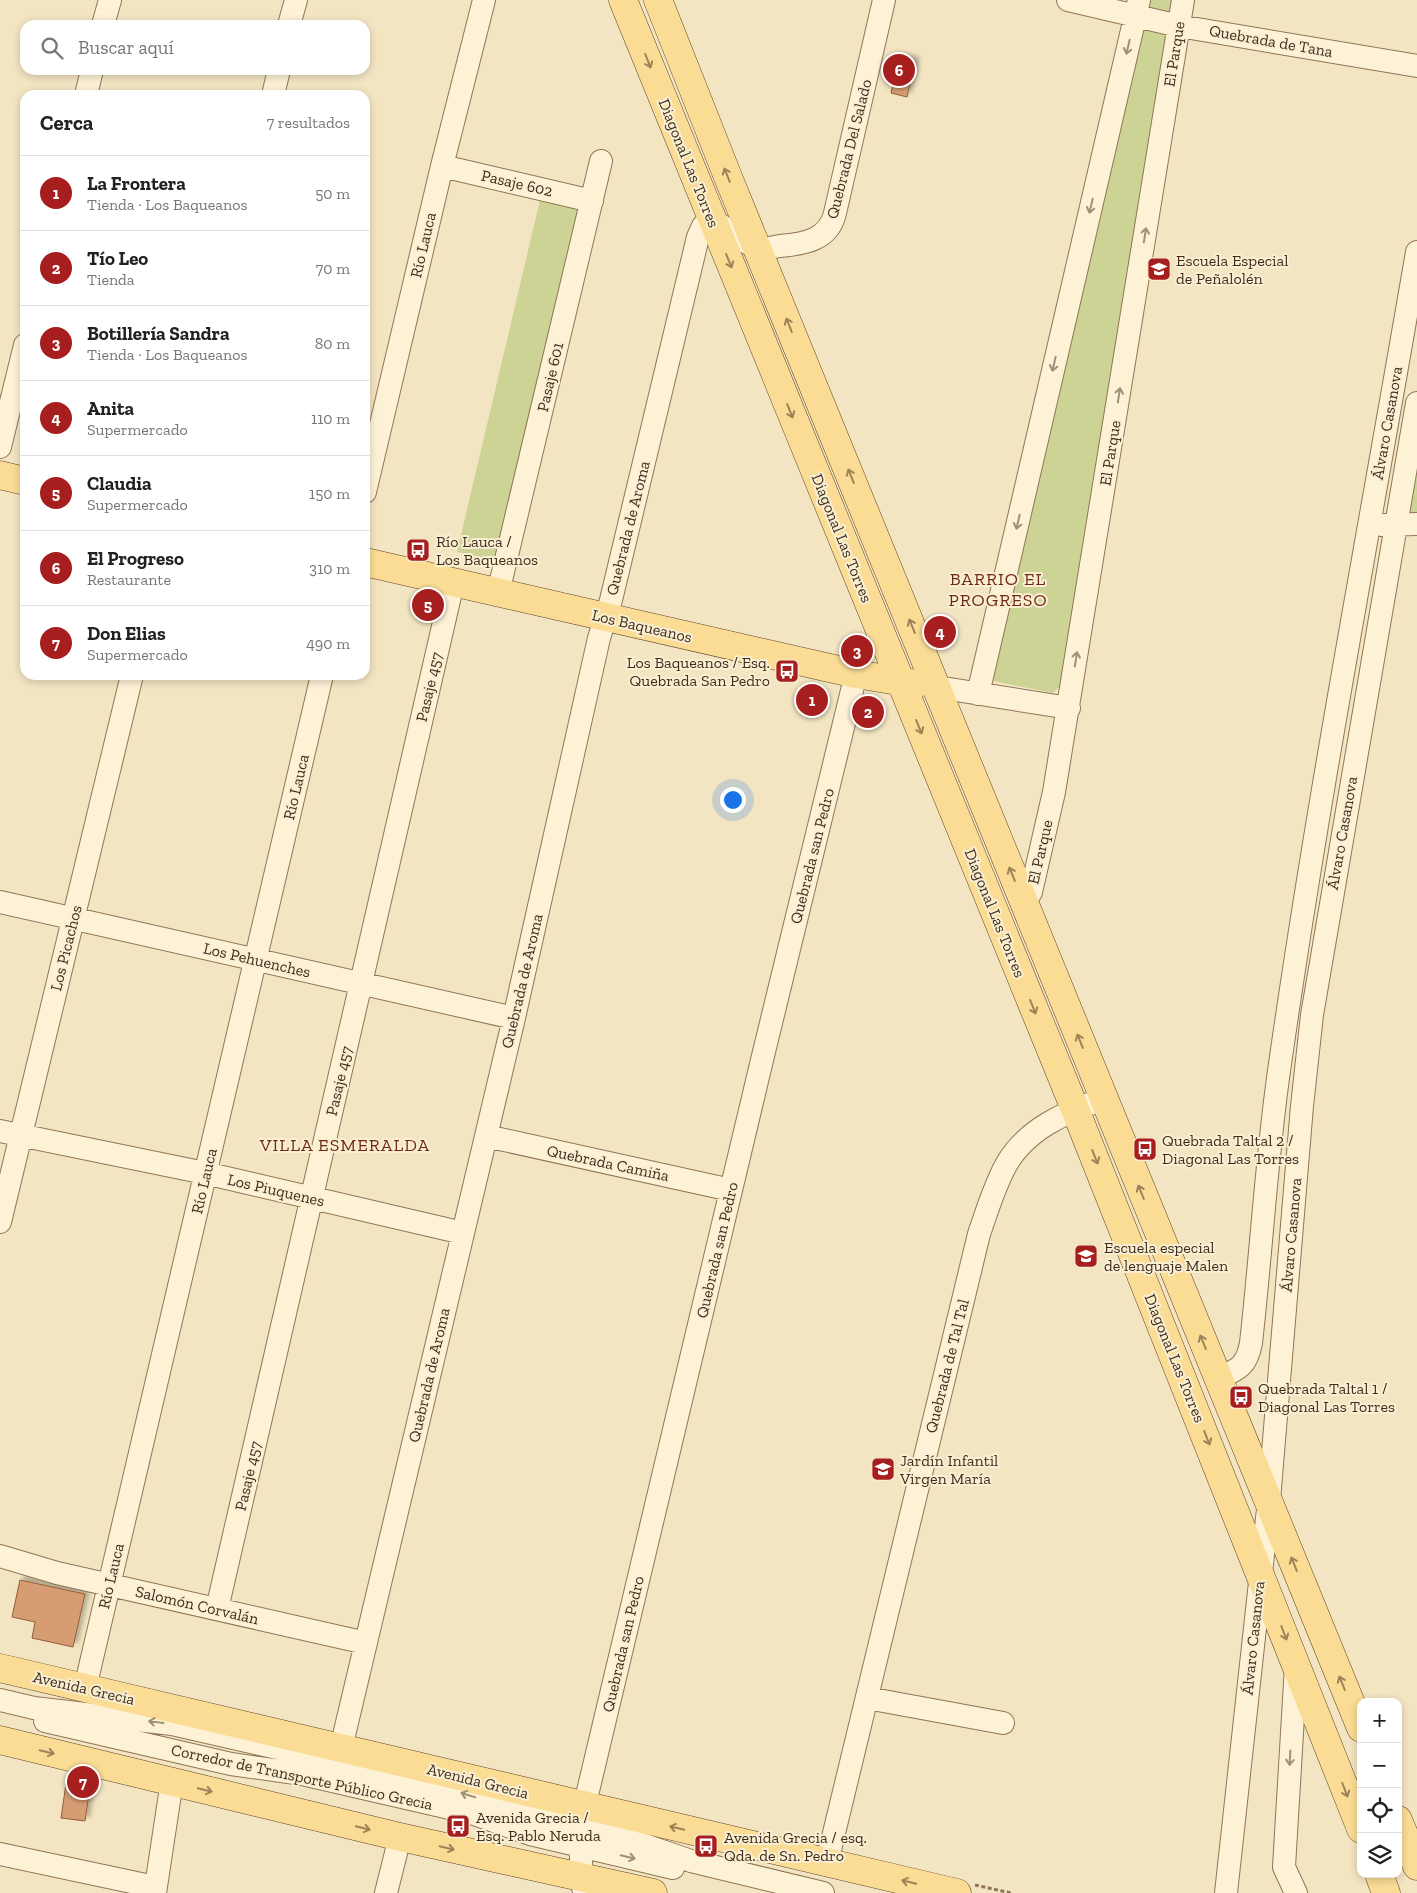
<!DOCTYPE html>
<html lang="es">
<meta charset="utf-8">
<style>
body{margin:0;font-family:"Zilla Slab",serif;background:#f6f6f6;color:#222}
.controls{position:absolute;right:15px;bottom:15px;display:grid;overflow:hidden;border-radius:10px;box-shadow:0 2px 8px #0003}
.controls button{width:45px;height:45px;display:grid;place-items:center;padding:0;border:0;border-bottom:1px solid #e0e0e0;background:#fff;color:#222;font:25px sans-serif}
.you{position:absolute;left:732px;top:799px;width:18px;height:18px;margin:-12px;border:4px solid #fff;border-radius:50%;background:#1a73e8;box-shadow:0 0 0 8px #1a73e833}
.badge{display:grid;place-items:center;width:32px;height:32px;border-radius:50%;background:#a71e1f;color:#fff;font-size:16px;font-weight:700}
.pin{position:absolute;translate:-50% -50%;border:2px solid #fff;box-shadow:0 1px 5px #0006}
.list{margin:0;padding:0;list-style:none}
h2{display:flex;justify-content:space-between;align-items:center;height:65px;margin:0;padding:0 20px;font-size:21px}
h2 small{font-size:16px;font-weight:400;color:#767676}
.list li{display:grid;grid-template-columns:32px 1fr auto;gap:15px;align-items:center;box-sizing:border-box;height:75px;padding:0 20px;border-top:1px solid #e0e0e0}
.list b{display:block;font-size:19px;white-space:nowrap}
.list p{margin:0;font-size:16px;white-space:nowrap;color:#767676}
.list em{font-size:16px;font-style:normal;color:#767676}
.icon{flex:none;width:28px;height:28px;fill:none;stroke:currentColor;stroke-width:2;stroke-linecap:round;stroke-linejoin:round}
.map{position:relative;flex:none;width:1417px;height:1893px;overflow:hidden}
.search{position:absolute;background:#fff;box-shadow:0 2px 8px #0003;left:20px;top:20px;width:350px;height:55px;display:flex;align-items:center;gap:12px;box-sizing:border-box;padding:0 18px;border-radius:15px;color:#767676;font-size:19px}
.panel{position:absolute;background:#fff;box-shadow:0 2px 8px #0003;left:20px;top:90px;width:350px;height:590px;border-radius:15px}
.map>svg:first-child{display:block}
.green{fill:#ccd394}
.building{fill:#d69d73;stroke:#925d39;filter:url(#shadow)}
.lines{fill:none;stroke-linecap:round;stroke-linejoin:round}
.minor-casing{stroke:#907556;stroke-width:24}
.major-casing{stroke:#5d432b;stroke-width:29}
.path{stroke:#907556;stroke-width:3;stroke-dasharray:4 2.5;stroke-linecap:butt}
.minor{stroke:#fdf2d6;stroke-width:22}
.major{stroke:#fbdc95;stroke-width:28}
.oneway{stroke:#9e9079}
.oneway2{stroke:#9c8458}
.labels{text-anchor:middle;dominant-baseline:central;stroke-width:4;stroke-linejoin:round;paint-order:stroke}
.street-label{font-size:16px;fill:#3e2d1c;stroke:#faefd3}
.poi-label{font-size:16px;fill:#3e2d1c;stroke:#faefd3;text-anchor:start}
.neighbourhood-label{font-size:18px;letter-spacing:1px;fill:#702916;stroke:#faefd3}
</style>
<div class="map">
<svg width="1417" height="1893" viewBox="0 0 1417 1893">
<defs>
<filter id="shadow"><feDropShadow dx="4.5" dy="-4.5" stdDeviation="2.5" flood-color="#0004"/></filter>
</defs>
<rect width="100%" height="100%" fill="#f3e5c2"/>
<!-- green -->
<path class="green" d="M 1148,0 L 1176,0 L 1060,686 L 1053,693 L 993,681 Z
M 540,200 L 580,209 L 497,561 L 457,552 Z
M 1417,474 L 1417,515 L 1409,515 Z"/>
<!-- building -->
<path class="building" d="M 899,59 L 915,62 L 907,97 L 891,93 Z
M 422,595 L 436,599 L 432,614 L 418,611 Z
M 807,693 L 817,695 L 823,711 L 804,707 Z
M 20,1580 L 85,1594 L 73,1647 L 32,1638 L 35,1622 L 12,1617 Z
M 67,1777 L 91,1780 L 85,1821 L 61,1818 Z"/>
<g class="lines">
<!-- minor casing -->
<g class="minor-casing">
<path id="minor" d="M 1068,0 L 1179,26 L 1417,66
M 103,25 L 110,0
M 289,25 L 296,0
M 86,95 L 92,70
M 273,95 L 279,70
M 442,166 L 592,201
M 0,447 L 25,345
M 365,492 L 442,166 L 484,0
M 1381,525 L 1417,524
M 498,593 L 601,161
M 937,687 L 1069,708
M 978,694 L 1139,0
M 0,902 L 514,1018
M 1024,903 L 1031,892 L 1054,792 L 1183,0
M 0,1131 L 205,1173 L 463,1233
M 486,1136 L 731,1190
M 0,1222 L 132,675
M 1218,1378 C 1239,1370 1247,1365 1251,1343 C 1261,1254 1266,1166 1278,1078 C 1317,801 1370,527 1417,252
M 0,1556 L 57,1573 L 366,1643
M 217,1609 L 453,583
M 1296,1666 L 1284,1867 L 1296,1893
M 85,1688 L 322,675
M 867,1698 L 1003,1723
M 0,1700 L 34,1708 L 172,1724 L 364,1768 L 434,1785 L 518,1811 L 612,1834 L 691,1861 L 823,1893
M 45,1721 L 231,1764 L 302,1774 L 454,1809 L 474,1814 L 530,1834 L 673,1868
M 341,1748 L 514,1018 L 599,638 L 611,600 L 698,237 L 703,226 L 711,219 C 722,225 747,245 757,248 C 763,250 774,247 780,246 C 804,244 829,240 835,213 L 884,0
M 0,1854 L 155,1887
M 827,1862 L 979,1234 C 987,1211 994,1187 1006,1165 C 1026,1129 1066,1112 1103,1099
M 155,1893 L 172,1781
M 386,1893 L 400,1837
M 584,1893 C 578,1858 581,1825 588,1791 L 762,1060 L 856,674
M 1226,1893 L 1269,1500 L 1302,1106 L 1312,1015 L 1417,403"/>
</g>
<!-- major casing -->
<g class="major-casing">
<path id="major" d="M 623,0 L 1075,1109 L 1361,1829
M 658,0 L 728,177 L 1361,1728
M 0,475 L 25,481
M 365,562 L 856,674 L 916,684
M 0,1668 L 957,1893
M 0,1740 L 400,1837 L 653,1893
M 1398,1820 L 1417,1866
M 1379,1874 L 1386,1893"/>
</g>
<!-- path -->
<path class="path" d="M 975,1885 L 1011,1893"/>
<!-- minor -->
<use href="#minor" class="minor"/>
<!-- major -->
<use href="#major" class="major"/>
</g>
<!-- one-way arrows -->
<defs><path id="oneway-shaft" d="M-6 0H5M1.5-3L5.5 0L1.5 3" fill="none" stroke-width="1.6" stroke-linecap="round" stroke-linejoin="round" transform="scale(1.25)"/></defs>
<g class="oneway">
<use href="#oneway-shaft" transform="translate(1128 47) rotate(103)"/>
<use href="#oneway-shaft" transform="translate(1091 206) rotate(103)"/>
<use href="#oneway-shaft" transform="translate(1145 235) rotate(-81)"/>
<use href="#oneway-shaft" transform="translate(1054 364) rotate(103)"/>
<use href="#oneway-shaft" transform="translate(1119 395) rotate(-81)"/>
<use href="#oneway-shaft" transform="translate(1018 522) rotate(103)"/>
<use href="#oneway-shaft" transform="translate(1076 659) rotate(-81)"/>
<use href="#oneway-shaft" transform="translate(156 1722) rotate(-173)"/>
<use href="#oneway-shaft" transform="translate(1290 1758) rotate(93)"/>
<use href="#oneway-shaft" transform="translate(468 1795) rotate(-163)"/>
<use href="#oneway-shaft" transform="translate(628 1857) rotate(13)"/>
</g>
<g class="oneway2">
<use href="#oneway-shaft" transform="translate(648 61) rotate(68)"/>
<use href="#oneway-shaft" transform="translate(727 175) rotate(-112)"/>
<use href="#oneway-shaft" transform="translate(729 261) rotate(67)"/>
<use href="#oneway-shaft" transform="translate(789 325) rotate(-112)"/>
<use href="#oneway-shaft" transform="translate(790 411) rotate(68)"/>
<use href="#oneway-shaft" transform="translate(851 476) rotate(-112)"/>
<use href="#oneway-shaft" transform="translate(912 626) rotate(-112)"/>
<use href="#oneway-shaft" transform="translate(919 727) rotate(68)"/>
<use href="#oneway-shaft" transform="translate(1012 874) rotate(-112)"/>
<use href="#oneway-shaft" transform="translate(1033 1007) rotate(68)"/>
<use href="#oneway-shaft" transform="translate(1080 1041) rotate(-112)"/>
<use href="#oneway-shaft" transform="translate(1095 1157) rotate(68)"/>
<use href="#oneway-shaft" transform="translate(1141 1192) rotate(-112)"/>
<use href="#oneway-shaft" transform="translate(1203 1342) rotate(-112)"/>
<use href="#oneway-shaft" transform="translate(1207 1438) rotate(68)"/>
<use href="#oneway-shaft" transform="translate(1294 1564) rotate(-112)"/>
<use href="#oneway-shaft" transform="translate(1284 1633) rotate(69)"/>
<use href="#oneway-shaft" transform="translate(1342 1683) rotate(-112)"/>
<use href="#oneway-shaft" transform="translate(47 1752) rotate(14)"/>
<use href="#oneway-shaft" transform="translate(205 1790) rotate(14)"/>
<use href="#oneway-shaft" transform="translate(1345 1790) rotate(69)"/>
<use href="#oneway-shaft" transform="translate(363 1828) rotate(14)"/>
<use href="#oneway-shaft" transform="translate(677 1828) rotate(-167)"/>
<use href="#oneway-shaft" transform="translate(447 1848) rotate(13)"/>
<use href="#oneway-shaft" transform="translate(909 1882) rotate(-167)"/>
</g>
<!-- icons -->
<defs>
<g id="school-square" transform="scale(1.25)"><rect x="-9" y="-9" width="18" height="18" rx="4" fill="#a71e1f" stroke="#faefd3"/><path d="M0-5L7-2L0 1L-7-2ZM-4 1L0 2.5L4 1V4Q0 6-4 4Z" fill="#fff"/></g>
<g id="bus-square" transform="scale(1.25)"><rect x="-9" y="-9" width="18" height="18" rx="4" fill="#a71e1f" stroke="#faefd3"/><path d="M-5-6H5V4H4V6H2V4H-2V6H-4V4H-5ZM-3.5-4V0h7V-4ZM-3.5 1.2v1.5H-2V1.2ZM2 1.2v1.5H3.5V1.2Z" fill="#fff"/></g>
</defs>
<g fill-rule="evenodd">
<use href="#school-square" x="1159" y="269"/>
<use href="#bus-square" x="418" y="550"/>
<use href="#bus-square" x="787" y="671"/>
<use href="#bus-square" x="1145" y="1149"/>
<use href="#school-square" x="1086" y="1256"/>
<use href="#bus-square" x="1241" y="1397"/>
<use href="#school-square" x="883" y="1469"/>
<use href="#bus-square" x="458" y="1826"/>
<use href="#bus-square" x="706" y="1846"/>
</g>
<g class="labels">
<!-- street labels -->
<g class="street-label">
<text transform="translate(1271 41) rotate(10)">Quebrada de Tana</text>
<text transform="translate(1174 54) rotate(-81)">El Parque</text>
<text transform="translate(849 149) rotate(-76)">Quebrada Del Salado</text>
<text transform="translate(689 163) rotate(68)">Diagonal Las Torres</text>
<text transform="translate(517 183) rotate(13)">Pasaje 602</text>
<text transform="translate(423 245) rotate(-77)">Río Lauca</text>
<text transform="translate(550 377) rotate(-77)">Pasaje 601</text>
<text transform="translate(1387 423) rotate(-80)">Álvaro Casanova</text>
<text transform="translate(1110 453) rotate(-81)">El Parque</text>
<text transform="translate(628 528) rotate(-76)">Quebrada de Aroma</text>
<text transform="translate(842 538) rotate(68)">Diagonal Las Torres</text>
<text transform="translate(642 626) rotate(13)">Los Baqueanos</text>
<text transform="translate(429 687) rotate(-77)">Pasaje 457</text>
<text transform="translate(296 787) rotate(-77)">Río Lauca</text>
<text transform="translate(1342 833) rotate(-80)">Álvaro Casanova</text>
<text transform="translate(1040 852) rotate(-77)">El Parque</text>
<text transform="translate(812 856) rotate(-76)">Quebrada san Pedro</text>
<text transform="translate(995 913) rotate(68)">Diagonal Las Torres</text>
<text transform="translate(66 948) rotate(-76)">Los Picachos</text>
<text transform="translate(257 960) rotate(13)">Los Pehuenches</text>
<text transform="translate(522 981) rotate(-77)">Quebrada de Aroma</text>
<text transform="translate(339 1081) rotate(-77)">Pasaje 457</text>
<text transform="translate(608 1163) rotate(12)">Quebrada Camiña</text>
<text transform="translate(204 1181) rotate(-77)">Río Lauca</text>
<text transform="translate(276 1190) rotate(13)">Los Piuquenes</text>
<text transform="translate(1291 1235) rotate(-85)">Álvaro Casanova</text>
<text transform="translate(717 1250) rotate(-77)">Quebrada san Pedro</text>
<text transform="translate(1175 1358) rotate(68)">Diagonal Las Torres</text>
<text transform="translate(947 1366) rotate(-76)">Quebrada de Tal Tal</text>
<text transform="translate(429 1375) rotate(-77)">Quebrada de Aroma</text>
<text transform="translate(248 1476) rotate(-77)">Pasaje 457</text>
<text transform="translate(111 1576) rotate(-77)">Río Lauca</text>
<text transform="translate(197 1605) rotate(13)">Salomón Corvalán</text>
<text transform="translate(1253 1638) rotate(-84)">Álvaro Casanova</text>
<text transform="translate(623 1644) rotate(-77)">Quebrada san Pedro</text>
<text transform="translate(84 1688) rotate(13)">Avenida Grecia</text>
<text transform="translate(302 1777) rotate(12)">Corredor de Transporte Público Grecia</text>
<text transform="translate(478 1781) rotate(14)">Avenida Grecia</text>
</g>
<!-- poi labels -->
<g class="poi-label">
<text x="1176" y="260">Escuela Especial<tspan x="1176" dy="18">de Peñalolén</tspan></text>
<text x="436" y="541">Río Lauca /<tspan x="436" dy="18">Los Baqueanos</tspan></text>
<text x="770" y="662" text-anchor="end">Los Baqueanos / Esq.<tspan x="770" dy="18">Quebrada San Pedro</tspan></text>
<text x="1162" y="1140">Quebrada Taltal 2 /<tspan x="1162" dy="18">Diagonal Las Torres</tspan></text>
<text x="1104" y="1247">Escuela especial<tspan x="1104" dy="18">de lenguaje Malen</tspan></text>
<text x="1258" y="1388">Quebrada Taltal 1 /<tspan x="1258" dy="18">Diagonal Las Torres</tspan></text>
<text x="900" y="1460">Jardín Infantil<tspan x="900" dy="18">Virgen María</tspan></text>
<text x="476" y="1817">Avenida Grecia /<tspan x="476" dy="18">Esq. Pablo Neruda</tspan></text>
<text x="724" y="1837">Avenida Grecia / esq.<tspan x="724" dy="18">Qda. de Sn. Pedro</tspan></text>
</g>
<!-- neighbourhood labels -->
<g class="neighbourhood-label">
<text x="998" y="579">BARRIO EL<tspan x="998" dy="21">PROGRESO</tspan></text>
<text x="345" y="1145">VILLA ESMERALDA</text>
</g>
</g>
</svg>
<div class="controls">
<button>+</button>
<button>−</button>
<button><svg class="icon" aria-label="locate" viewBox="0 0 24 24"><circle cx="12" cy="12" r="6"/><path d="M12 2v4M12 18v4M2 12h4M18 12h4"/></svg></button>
<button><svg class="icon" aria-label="layers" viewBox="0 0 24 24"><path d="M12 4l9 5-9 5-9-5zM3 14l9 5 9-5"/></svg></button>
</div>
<div class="you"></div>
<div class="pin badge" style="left:812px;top:700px">1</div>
<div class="pin badge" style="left:868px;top:712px">2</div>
<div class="pin badge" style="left:857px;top:651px">3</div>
<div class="pin badge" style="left:940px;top:632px">4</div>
<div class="pin badge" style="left:428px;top:605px">5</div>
<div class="pin badge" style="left:899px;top:70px">6</div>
<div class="pin badge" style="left:83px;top:1782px">7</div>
<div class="search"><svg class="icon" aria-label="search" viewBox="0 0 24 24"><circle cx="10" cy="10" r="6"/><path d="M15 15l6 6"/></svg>Buscar aquí</div>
<section class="panel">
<h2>Cerca<small>7 resultados</small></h2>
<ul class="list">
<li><span class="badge">1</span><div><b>La Frontera</b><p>Tienda · Los Baqueanos</p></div><em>50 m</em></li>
<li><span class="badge">2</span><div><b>Tío Leo</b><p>Tienda</p></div><em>70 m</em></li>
<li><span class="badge">3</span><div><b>Botillería Sandra</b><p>Tienda · Los Baqueanos</p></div><em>80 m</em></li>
<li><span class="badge">4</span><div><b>Anita</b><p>Supermercado</p></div><em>110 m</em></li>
<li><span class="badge">5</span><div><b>Claudia</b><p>Supermercado</p></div><em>150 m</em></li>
<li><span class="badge">6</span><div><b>El Progreso</b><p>Restaurante</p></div><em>310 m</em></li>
<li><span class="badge">7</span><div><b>Don Elias</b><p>Supermercado</p></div><em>490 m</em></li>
</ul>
</section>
</div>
